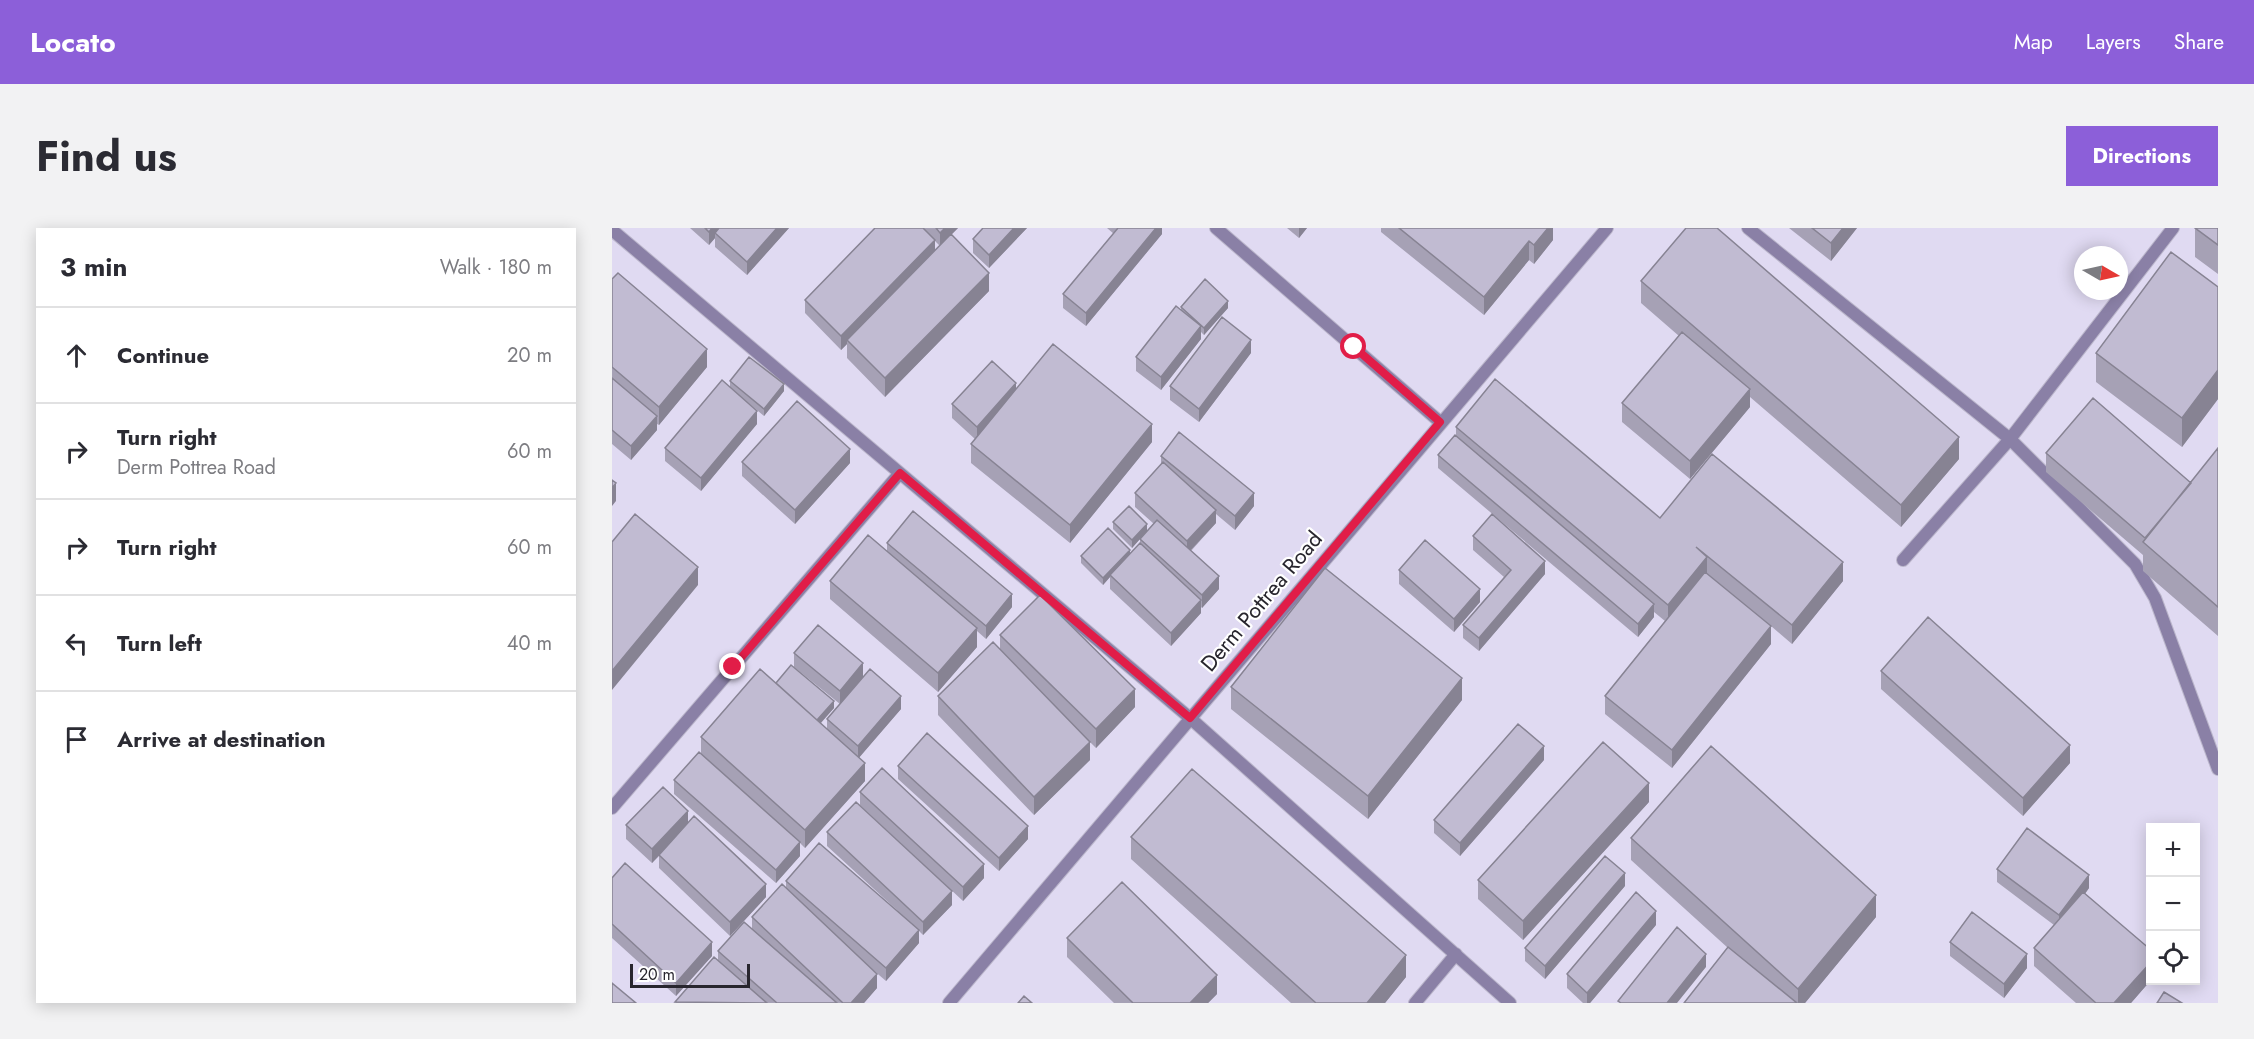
<!DOCTYPE html>
<meta charset="utf-8">
<style>
body{margin:0;font-family:Jost,sans-serif;background:#f2f2f3;color:#2b2b33}
.controls{position:absolute;right:18px;bottom:18px;display:grid;overflow:hidden;border-radius:0px;box-shadow:0 3px 15px #0003}
.controls button{width:54px;height:54px;display:grid;place-items:center;padding:0;border:0;border-bottom:2px solid #e1e1e2;background:#fff;color:#2b2b33;font:30px sans-serif}
.compass{position:absolute;left:1462px;top:18px;width:54px;height:54px;border-radius:50%;background:#fff;box-shadow:0 3px 15px #0003;rotate:99deg}
.scale{position:absolute;left:18px;bottom:15px;width:120px;box-sizing:border-box;padding-left:6px;border:3px solid #28262e;border-top:0;font-size:16px;line-height:21px;white-space:nowrap;color:#28262e;-webkit-text-stroke:4px #fff;paint-order:stroke}
.stop{position:absolute;width:18px;height:18px;margin:-14px;border:4px solid #e11d48;border-radius:50%;background:#fff}
.stop.end{background:#e11d48;border-color:#fff;box-shadow:0 2px 6px #0008}
.list{margin:0;padding:0;list-style:none}
h2{display:flex;justify-content:space-between;align-items:center;height:78px;margin:0;padding:0 24px;font-size:26px}
h2 small{font-size:20px;font-weight:400;color:#7c7c81}
.list li{display:grid;grid-template-columns:39px 1fr auto;gap:18px;align-items:center;box-sizing:border-box;height:96px;padding:0 24px;border-top:2px solid #e1e1e2}
.list b{display:block;font-size:22px;white-space:nowrap}
.list p{margin:0;font-size:20px;white-space:nowrap;color:#7c7c81}
.list em{font-size:20px;font-style:normal;color:#7c7c81}
.icon{flex:none;width:33px;height:33px;fill:none;stroke:currentColor;stroke-width:2;stroke-linecap:round;stroke-linejoin:round}
.map{position:relative;flex:none;width:1606px;height:775px;overflow:hidden;border-radius:0px}
header{display:flex;align-items:center;gap:36px;box-sizing:border-box;height:84px;padding:0 30px;background:#8c5fd9;color:#fff}
header strong{font-size:28px}
nav{display:flex;gap:33px;margin-inline-start:auto;font-size:21px}
.intro{display:flex;align-items:center;justify-content:space-between;box-sizing:border-box;height:144px;padding:0 36px}
h1{margin:0;font-size:42px}
.button{padding:15px 27px;border-radius:0px;background:#8c5fd9;color:#fff;font-size:21px;font-weight:700}
main{display:flex;gap:36px;padding:0 36px}
aside{flex:1;background:#fff;border-radius:0px;box-shadow:0 3px 15px #0003}
.map>svg:first-child{display:block}
.lines{fill:none;stroke-linecap:round;stroke-linejoin:round}
.service-casing{stroke:#bbb6cb;stroke-width:14}
.minor-casing{stroke:#bbb6cb;stroke-width:14}
.tertiary-casing{stroke:#bbb6cb;stroke-width:14}
.service{stroke:#8a80a6;stroke-width:12}
.minor{stroke:#8a80a6;stroke-width:12}
.tertiary{stroke:#8a80a6;stroke-width:12}
.wall{fill:#a6a1b5;fill-rule:evenodd}
.shaded-wall{fill:#878393}
.building{fill:#c1bbd2;stroke:#878393;stroke-width:1.5}
.route{stroke:#e11d48;stroke-width:8}
.labels{text-anchor:middle;dominant-baseline:central;stroke-width:4.5;stroke-linejoin:round;paint-order:stroke}
.street-label{font-size:22px;fill:#28262e;stroke:#fff}
</style>
<header>
<strong>Locato</strong>
<nav><a>Map</a><a>Layers</a><a>Share</a></nav>
</header>
<div class="intro"><h1>Find us</h1><a class="button">Directions</a></div>
<main>
<aside>
<h2>3 min<small>Walk · 180 m</small></h2>
<ul class="list">
<li><svg class="icon" aria-label="ahead" viewBox="0 0 24 24"><path d="M12 20V5M6 11l6-6 6 6"/></svg><div><b>Continue</b></div><em>20 m</em></li>
<li><svg class="icon" aria-label="right" viewBox="0 0 24 24"><path d="M7 20v-9h11M14 6l5 5-5 5"/></svg><div><b>Turn right</b><p>Derm Pottrea Road</p></div><em>60 m</em></li>
<li><svg class="icon" aria-label="right" viewBox="0 0 24 24"><path d="M7 20v-9h11M14 6l5 5-5 5"/></svg><div><b>Turn right</b></div><em>60 m</em></li>
<li><svg class="icon" aria-label="left" viewBox="0 0 24 24"><path d="M17 20v-9H6M10 6l-5 5 5 5"/></svg><div><b>Turn left</b></div><em>40 m</em></li>
<li><svg class="icon" aria-label="arrive" viewBox="0 0 24 24"><path d="M6 21V4h12l-3 4 3 4H6"/></svg><div><b>Arrive at destination</b></div></li>
</ul>
</aside>
<div class="map">
<svg width="1606" height="775" viewBox="0 0 1606 775">
<rect width="100%" height="100%" fill="#e0daf2"/>
<g class="lines">
<!-- service casing -->
<g class="service-casing">
<path id="service" d="M 1398,211 L 1523,336 L 1543,370 L 1606,541"/>
</g>
<!-- minor casing -->
<g class="minor-casing">
<path id="minor" d="M 604,0 L 828,194
M 1136,0 L 1398,211
M 0,2 L 578,490 L 898,775
M 1291,332 L 1398,211 L 1561,0
M 0,580 L 288,245
M 803,775 L 844,726"/>
</g>
<!-- tertiary casing -->
<g class="tertiary-casing">
<path id="tertiary" d="M 337,775 L 995,0"/>
</g>
<!-- service -->
<use href="#service" class="service"/>
<!-- minor -->
<use href="#minor" class="minor"/>
<!-- tertiary -->
<use href="#tertiary" class="tertiary"/>
</g>
<!-- wall -->
<path class="wall" d="M 78,0 L 177,0 L 135,47 L 103,19 L 103,10 L 97,17 Z
M 263,0 L 346,0 L 339,7 L 377,63 L 273,169 L 235,130 L 235,116 L 229,122 L 193,85 L 193,72 ZM 323,13 L 328,18 L 323,22 Z
M 371,0 L 415,0 L 377,40 L 361,25 L 361,11 Z
M 495,0 L 550,0 L 550,6 L 474,98 L 451,80 L 451,66 L 502,6 Z
M 675,0 L 695,0 L 687,10 Z
M 769,0 L 941,0 L 941,12 L 922,36 L 917,32 L 872,87 L 769,4 Z
M 1177,0 L 1245,0 L 1219,33 Z
M 1583,0 L 1606,0 L 1606,46 L 1583,29 Z
M 0,51 L 95,139 L 47,197 L 45,196 L 45,202 L 19,232 L 0,216 Z
M 1029,53 L 1347,231 L 1289,299 L 1138,169 L 1138,179 L 1078,251 L 1010,194 L 1010,175 L 1067,108 L 1029,75 Z
M 1606,59 L 1606,171 L 1570,219 L 1484,154 L 1484,125 Z
M 569,79 L 616,80 L 592,107 L 589,104 L 589,111 L 549,162 L 524,143 L 524,129 L 569,82 Z
M 639,125 L 587,194 L 558,172 L 558,158 Z
M 118,153 L 172,163 L 152,188 L 134,173 L 145,196 L 89,263 L 53,233 L 53,220 L 118,159 Z
M 404,161 L 540,214 L 458,315 L 359,235 L 359,216 L 363,211 L 340,190 L 340,176 Z
M 844,199 L 1048,290 L 1231,353 L 1180,416 L 1159,398 L 1159,416 L 1060,540 L 993,486 L 993,468 L 1053,393 L 1042,384 L 1042,389 L 1026,409 L 826,240 L 826,227 L 844,208 Z
M 1606,220 L 1606,408 L 1531,343 L 1531,327 L 1434,244 L 1434,225 L 1579,255 Z
M 549,228 L 642,278 L 623,302 L 604,286 L 604,295 L 579,323 L 607,361 L 590,380 L 589,379 L 589,385 L 559,418 L 498,361 L 498,349 L 491,357 L 469,335 L 469,328 L 518,326 L 528,316 L 528,311 L 542,296 L 523,279 L 523,265 L 549,237 Z
M 130,234 L 238,235 L 183,296 L 130,248 Z
M 501,294 L 535,303 L 520,320 L 501,301 Z
M 861,308 L 933,346 L 867,423 L 851,410 L 851,397 L 892,349 L 861,322 Z
M 275,315 L 400,379 L 374,411 L 365,403 L 365,419 L 326,464 L 218,371 L 218,353 L 275,323 Z
M 787,342 L 868,374 L 842,404 L 787,356 Z
M 388,407 L 523,479 L 484,520 L 478,514 L 478,532 L 422,587 L 326,487 L 326,468 L 388,422 Z
M 182,425 L 251,449 L 289,481 L 247,529 L 253,553 L 193,620 L 188,615 L 188,628 L 164,655 L 62,566 L 62,552 L 89,526 L 89,509 L 164,455 L 222,480 L 209,495 L 215,501 L 215,491 L 228,476 L 182,439 Z
M 1269,443 L 1458,535 L 1411,588 L 1269,461 Z
M 619,459 L 850,472 L 756,591 L 619,481 Z
M 932,532 L 848,628 L 822,605 L 822,592 Z
M 286,538 L 416,611 L 387,643 L 286,551 Z
M 248,564 L 372,650 L 351,673 L 248,577 Z
M 1037,574 L 911,712 L 866,671 L 866,652 Z
M 76,595 L 154,669 L 118,708 L 47,640 L 47,628 L 40,635 L 14,611 L 14,597 Z
M 215,604 L 340,677 L 311,707 L 307,703 L 307,715 L 274,753 L 260,741 L 265,760 L 252,775 L 63,775 L 106,732 L 106,723 L 140,701 L 140,689 L 174,660 L 174,653 L 286,683 L 215,618 Z
M 519,609 L 794,749 L 773,775 L 679,775 L 519,631 Z
M 1019,610 L 1264,689 L 1193,775 L 1072,775 L 1116,720 L 1019,632 Z
M 1385,641 L 1477,660 L 1473,666 L 1539,722 L 1539,752 L 1519,775 L 1464,775 L 1422,738 L 1422,720 L 1442,697 L 1385,654 Z
M 0,650 L 100,728 L 64,768 L 0,710 Z
M 1013,658 L 933,751 L 913,733 L 913,720 Z
M 1044,697 L 978,775 L 971,775 L 955,760 L 955,746 Z
M 455,710 L 605,766 L 596,775 L 502,775 L 455,729 Z
M 1338,714 L 1415,740 L 1392,770 L 1338,728 Z"/>
<!-- shaded-wall -->
<path class="shaded-wall" d="M 100,0 L 112,0 L 103,5 L 103,10 L 97,17 L 97,4 Z
M 165,0 L 177,0 L 135,47 L 135,34 Z
M 333,0 L 346,0 L 328,18 L 328,5 Z
M 402,0 L 415,0 L 377,40 L 377,27 Z
M 544,0 L 550,0 L 550,6 L 474,98 L 474,85 Z
M 687,0 L 695,0 L 687,10 Z
M 936,0 L 941,0 L 941,12 L 922,36 L 922,17 Z
M 1231,0 L 1245,0 L 1219,33 L 1219,15 Z
M 323,12 L 323,25 L 235,112 L 235,116 L 229,122 L 229,108 Z
M 917,13 L 917,32 L 872,87 L 872,69 Z
M 377,45 L 377,63 L 273,169 L 273,150 Z
M 616,73 L 616,80 L 592,107 L 592,100 Z
M 589,98 L 589,111 L 549,162 L 549,149 Z
M 639,112 L 639,125 L 587,194 L 587,181 Z
M 95,121 L 95,139 L 47,197 L 47,179 Z
M 1606,142 L 1606,171 L 1570,219 L 1570,190 Z
M 404,155 L 404,168 L 365,213 L 365,199 Z
M 172,156 L 172,163 L 152,188 L 152,181 Z
M 1138,161 L 1138,179 L 1078,251 L 1078,233 Z
M 145,183 L 145,196 L 89,263 L 89,250 Z
M 45,188 L 45,202 L 19,232 L 19,218 Z
M 540,196 L 540,214 L 458,315 L 458,297 Z
M 1347,209 L 1347,231 L 1289,299 L 1289,277 Z
M 238,221 L 238,235 L 183,296 L 183,282 Z
M 4,255 L 4,273 L 0,278 L 0,260 Z
M 642,265 L 642,278 L 623,302 L 623,288 Z
M 604,282 L 604,295 L 575,326 L 575,313 Z
M 535,296 L 535,303 L 520,320 L 520,312 Z
M 518,322 L 518,329 L 498,347 L 498,349 L 491,357 L 491,350 Z
M 1095,329 L 1095,347 L 1056,395 L 1056,377 Z
M 933,333 L 933,346 L 867,423 L 867,410 Z
M 1231,334 L 1231,353 L 1180,416 L 1180,397 Z
M 86,339 L 86,357 L 0,462 L 0,443 Z
M 607,348 L 607,361 L 590,380 L 590,367 Z
M 868,361 L 868,374 L 842,404 L 842,391 Z
M 400,366 L 400,379 L 374,411 L 374,398 Z
M 589,372 L 589,385 L 559,418 L 559,405 Z
M 1042,376 L 1042,389 L 1026,409 L 1026,396 Z
M 1159,398 L 1159,416 L 1060,540 L 1060,522 Z
M 365,400 L 365,419 L 326,464 L 326,445 Z
M 251,435 L 251,449 L 228,477 L 228,463 Z
M 850,450 L 850,472 L 756,591 L 756,568 Z
M 523,461 L 523,479 L 484,520 L 484,501 Z
M 289,468 L 289,481 L 246,531 L 246,518 Z
M 222,473 L 222,480 L 205,499 L 205,492 Z
M 478,514 L 478,532 L 422,587 L 422,569 Z
M 1458,517 L 1458,535 L 1411,588 L 1411,570 Z
M 932,518 L 932,532 L 848,628 L 848,615 Z
M 253,535 L 253,553 L 193,620 L 193,602 Z
M 1037,555 L 1037,574 L 911,712 L 911,693 Z
M 76,583 L 76,596 L 40,635 L 40,621 Z
M 416,598 L 416,611 L 387,643 L 387,630 Z
M 188,614 L 188,628 L 164,655 L 164,642 Z
M 372,636 L 372,650 L 351,673 L 351,659 Z
M 1013,645 L 1013,658 L 933,751 L 933,738 Z
M 1477,647 L 1477,660 L 1447,701 L 1447,687 Z
M 154,656 L 154,669 L 118,708 L 118,694 Z
M 340,663 L 340,677 L 311,707 L 311,694 Z
M 1264,667 L 1264,689 L 1193,775 L 1186,775 L 1186,761 Z
M 1044,683 L 1044,697 L 978,775 L 975,775 L 975,765 Z
M 307,702 L 307,715 L 274,753 L 274,740 Z
M 100,714 L 100,728 L 64,768 L 64,755 Z
M 1094,726 L 1094,739 L 1065,775 L 1055,775 Z
M 1415,726 L 1415,740 L 1392,770 L 1392,756 Z
M 794,727 L 794,749 L 773,775 L 755,775 Z
M 1539,734 L 1539,752 L 1519,775 L 1502,775 Z
M 265,746 L 265,760 L 252,775 L 239,775 Z
M 605,747 L 605,766 L 596,775 L 578,775 Z"/>
<!-- building -->
<path class="building" d="M 93,0 L 100,0 L 97,4 Z
M 107,0 L 165,0 L 135,34 L 103,5 Z
M 263,0 L 311,0 L 323,12 L 229,108 L 193,72 Z
M 324,0 L 333,0 L 328,5 Z
M 371,0 L 402,0 L 377,27 L 361,11 Z
M 506,0 L 544,0 L 474,85 L 451,66 Z
M 787,0 L 936,0 L 922,17 L 917,13 L 872,69 Z
M 1074,0 L 1105,0 L 1347,209 L 1289,277 L 1029,53 Z
M 1200,0 L 1231,0 L 1219,15 Z
M 1583,0 L 1606,0 L 1606,17 Z
M 339,6 L 377,45 L 273,150 L 235,112 Z
M 1559,24 L 1606,59 L 1606,142 L 1570,190 L 1484,125 Z
M 6,45 L 95,121 L 47,179 L 0,139 L 0,51 Z
M 593,51 L 616,73 L 592,100 L 569,79 Z
M 564,78 L 589,98 L 549,149 L 524,129 Z
M 610,89 L 639,112 L 587,181 L 558,158 Z
M 1070,104 L 1138,161 L 1078,233 L 1010,175 Z
M 441,116 L 540,196 L 458,297 L 359,216 Z
M 137,129 L 172,156 L 152,181 L 118,153 Z
M 380,133 L 404,155 L 365,199 L 340,176 Z
M 0,150 L 45,188 L 19,218 L 0,202 Z
M 883,151 L 1048,290 L 1100,226 L 1231,334 L 1180,397 L 1084,319 L 1095,329 L 1056,377 L 844,199 Z
M 110,152 L 145,183 L 89,250 L 53,220 Z
M 1481,170 L 1579,255 L 1533,310 L 1434,225 Z
M 185,173 L 238,221 L 183,282 L 130,234 Z
M 567,204 L 642,265 L 623,288 L 549,228 Z
M 843,207 L 1042,376 L 1026,396 L 826,227 Z
M 1606,220 L 1606,379 L 1531,314 Z
M 551,234 L 604,282 L 575,313 L 523,265 Z
M 0,252 L 4,255 L 0,260 Z
M 517,278 L 535,296 L 520,312 L 501,294 Z
M 301,283 L 400,366 L 374,398 L 275,315 Z
M 23,286 L 86,339 L 0,443 L 0,314 Z
M 880,286 L 933,333 L 867,410 L 851,397 L 899,342 L 861,308 Z
M 545,292 L 607,348 L 590,367 L 528,311 Z
M 496,300 L 518,322 L 491,350 L 469,328 Z
M 256,307 L 365,400 L 326,445 L 218,353 Z
M 813,312 L 868,361 L 842,391 L 787,342 Z
M 528,315 L 589,372 L 559,405 L 498,347 Z
M 713,340 L 850,450 L 756,568 L 619,459 Z
M 1093,344 L 1159,398 L 1060,522 L 993,468 Z
M 428,367 L 523,461 L 484,501 L 388,407 Z
M 1316,389 L 1458,517 L 1411,570 L 1269,443 Z
M 206,397 L 251,435 L 228,463 L 182,425 Z
M 381,414 L 478,514 L 422,569 L 326,468 Z
M 179,437 L 222,473 L 205,492 L 164,455 Z
M 148,441 L 253,535 L 193,602 L 89,509 Z
M 258,441 L 289,468 L 246,518 L 215,491 Z
M 906,496 L 932,518 L 848,615 L 822,592 Z
M 315,505 L 416,598 L 387,630 L 286,538 Z
M 991,514 L 1037,555 L 911,693 L 866,652 Z
M 1099,518 L 1264,667 L 1186,761 L 1019,610 Z
M 87,524 L 188,614 L 164,642 L 62,552 Z
M 270,540 L 372,636 L 351,659 L 248,564 Z
M 580,541 L 794,727 L 755,775 L 704,775 L 519,609 Z
M 51,559 L 76,583 L 40,621 L 14,597 Z
M 244,574 L 340,663 L 311,694 L 215,604 Z
M 82,588 L 154,656 L 118,694 L 47,627 Z
M 1415,600 L 1477,647 L 1447,687 L 1385,641 Z
M 207,615 L 307,702 L 274,740 L 174,653 Z
M 993,628 L 1013,645 L 933,738 L 913,720 Z
M 13,635 L 100,714 L 64,755 L 0,696 L 0,650 Z
M 510,654 L 605,747 L 578,775 L 521,775 L 455,710 Z
M 170,656 L 265,746 L 239,775 L 231,775 L 140,689 Z
M 1024,664 L 1044,683 L 975,765 L 955,746 Z
M 1471,664 L 1539,722 L 1539,734 L 1502,775 L 1484,775 L 1422,720 Z
M 1360,684 L 1415,726 L 1392,756 L 1338,714 Z
M 132,694 L 225,775 L 165,775 L 106,723 Z
M 1065,699 L 1094,726 L 1055,775 L 1009,775 L 1006,773 Z
M 1116,719 L 1185,775 L 1072,775 Z
M 102,729 L 155,775 L 63,774 Z
M 0,755 L 24,775 L 0,775 Z
M 1552,764 L 1570,775 L 1545,775 Z
M 412,768 L 420,775 L 406,775 Z"/>
<g class="lines">
<!-- route -->
<path class="route" d="M 121,439 L 288,245 L 578,490 L 828,194 L 742,119"/>
</g>
<g class="labels">
<!-- street labels -->
<g class="street-label">
<text transform="translate(649 373) rotate(-50)">Derm Pottrea Road</text>
</g>
</g>
</svg>
<div class="controls">
<button>+</button>
<button>−</button>
<button><svg class="icon" aria-label="locate" viewBox="0 0 24 24"><circle cx="12" cy="12" r="6"/><path d="M12 2v4M12 18v4M2 12h4M18 12h4"/></svg></button>
</div>
<svg class="compass" viewBox="-18 -18 36 36"><path d="M0-13l5 13h-10z" fill="#e53935"/><path d="M0 13l5-13h-10z" fill="#7c7c81"/></svg>
<div class="scale">20 m</div>
<div class="stop" style="left:742px;top:119px"></div>
<div class="stop end" style="left:121px;top:439px"></div>
</div>
</main>
